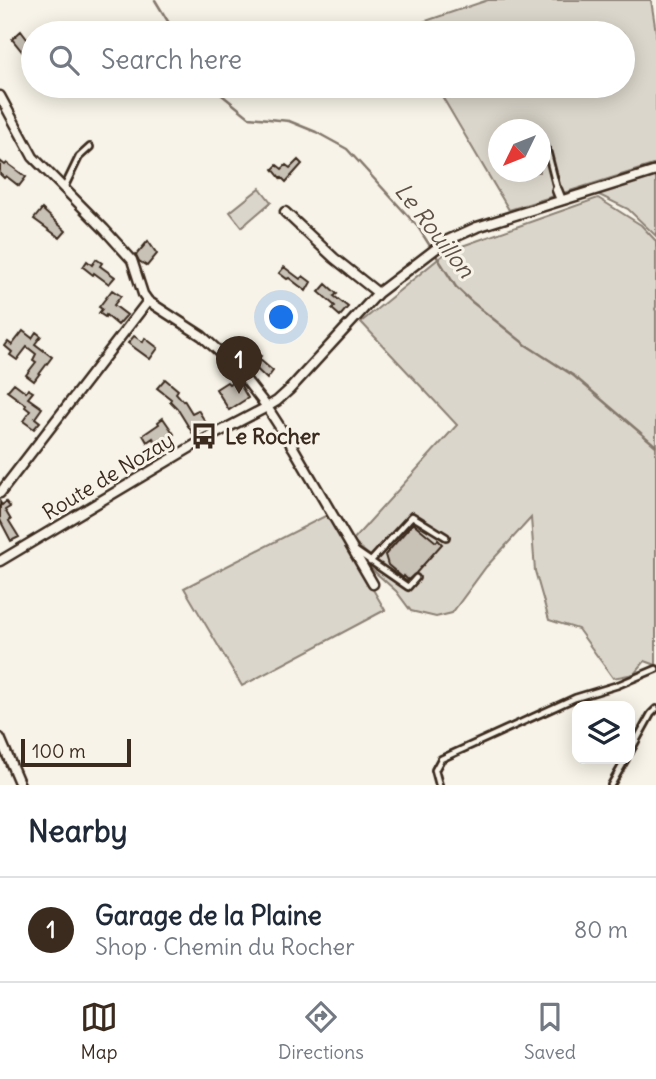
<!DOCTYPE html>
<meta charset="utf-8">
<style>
body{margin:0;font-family:Delius,sans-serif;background:#f6f6f7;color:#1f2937}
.controls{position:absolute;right:21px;bottom:21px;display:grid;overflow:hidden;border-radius:14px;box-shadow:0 4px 18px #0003}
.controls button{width:63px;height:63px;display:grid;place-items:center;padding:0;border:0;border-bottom:2px solid #e0e1e3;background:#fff;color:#1f2937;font:35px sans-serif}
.compass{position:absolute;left:488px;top:119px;width:63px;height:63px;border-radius:50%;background:#fff;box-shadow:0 4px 18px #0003;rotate:227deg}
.scale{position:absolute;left:21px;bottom:18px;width:110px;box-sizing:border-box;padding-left:7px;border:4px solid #3b2a1e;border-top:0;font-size:19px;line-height:24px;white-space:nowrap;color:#3b2a1e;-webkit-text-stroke:5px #f7f3e8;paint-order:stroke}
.you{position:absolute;left:282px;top:318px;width:24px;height:24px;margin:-18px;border:5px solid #fff;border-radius:50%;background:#1a73e8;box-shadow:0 0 0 10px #1a73e833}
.badge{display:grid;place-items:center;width:46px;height:46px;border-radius:50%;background:#3b2a1e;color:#fff;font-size:23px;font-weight:700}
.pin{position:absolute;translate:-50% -58px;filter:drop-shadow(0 2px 4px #0008)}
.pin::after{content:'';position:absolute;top:37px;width:24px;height:21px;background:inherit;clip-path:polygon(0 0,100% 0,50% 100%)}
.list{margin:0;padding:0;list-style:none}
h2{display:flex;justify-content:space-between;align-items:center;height:91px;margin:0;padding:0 28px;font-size:30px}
h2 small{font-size:23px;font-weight:400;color:#747a83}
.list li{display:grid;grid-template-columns:46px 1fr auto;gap:21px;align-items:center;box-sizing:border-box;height:105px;padding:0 28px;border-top:2px solid #e0e1e3}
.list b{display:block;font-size:26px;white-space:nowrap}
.list p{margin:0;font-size:23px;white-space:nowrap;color:#747a83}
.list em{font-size:23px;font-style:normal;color:#747a83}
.icon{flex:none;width:38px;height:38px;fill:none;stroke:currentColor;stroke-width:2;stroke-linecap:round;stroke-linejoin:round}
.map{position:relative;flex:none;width:656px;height:785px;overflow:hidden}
.search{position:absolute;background:#fff;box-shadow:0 4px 18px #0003;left:21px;right:21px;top:21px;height:77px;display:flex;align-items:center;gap:18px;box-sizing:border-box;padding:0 24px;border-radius:38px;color:#747a83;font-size:26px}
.sheet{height:196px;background:#fff}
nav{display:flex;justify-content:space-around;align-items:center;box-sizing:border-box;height:98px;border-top:2px solid #e0e1e3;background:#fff;font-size:19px;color:#747a83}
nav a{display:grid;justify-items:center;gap:4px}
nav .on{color:#3b2a1e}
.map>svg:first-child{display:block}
.green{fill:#dbd6cb;stroke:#8b8074;stroke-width:2;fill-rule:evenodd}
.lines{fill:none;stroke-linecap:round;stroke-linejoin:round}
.stream{stroke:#84786c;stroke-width:2.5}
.building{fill:#c8c1b6;stroke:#3b2a1e;stroke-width:2}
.lane-casing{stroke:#3b2a1e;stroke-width:10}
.street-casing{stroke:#3b2a1e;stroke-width:13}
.lane{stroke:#f7f3e8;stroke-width:4.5}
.street{stroke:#f7f3e8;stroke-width:8}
.labels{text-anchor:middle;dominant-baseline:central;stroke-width:6;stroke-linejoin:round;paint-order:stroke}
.poi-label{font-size:21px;font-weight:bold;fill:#3b2a1e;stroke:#f7f3e8;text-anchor:start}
.street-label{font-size:21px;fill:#3b2a1e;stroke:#f7f3e8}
.water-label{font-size:23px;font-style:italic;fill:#5f5145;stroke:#f7f3e8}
</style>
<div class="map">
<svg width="656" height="785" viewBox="0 0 656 785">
<rect width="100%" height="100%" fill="#f7f3e8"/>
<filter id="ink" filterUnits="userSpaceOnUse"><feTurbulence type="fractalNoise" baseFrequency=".0143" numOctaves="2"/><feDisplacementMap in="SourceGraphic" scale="14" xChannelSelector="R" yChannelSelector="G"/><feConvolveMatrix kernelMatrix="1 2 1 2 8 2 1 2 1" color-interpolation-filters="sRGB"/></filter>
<g filter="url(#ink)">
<!-- green -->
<path class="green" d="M 488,0 L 651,0 L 656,32 L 656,164 L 509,210 L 436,86 L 623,86 L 623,33 L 405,33 L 402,29 ZM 498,130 L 540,130 L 540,172 L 498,172 Z
M 656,173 L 656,236 L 628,209 L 595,193 Z
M 260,188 L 271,202 L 242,227 L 230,212 Z
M 598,198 L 641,225 L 656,241 L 656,307 L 655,309 L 656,311 L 656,665 L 645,661 L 634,674 L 613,678 L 578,629 L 549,620 L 535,571 L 531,518 L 486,567 L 452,613 L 436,617 L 411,611 L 396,591 L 365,563 L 370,556 L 352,541 L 457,425 L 361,322 L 448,251 Z
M 329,514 L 385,610 L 242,686 L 184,588 Z"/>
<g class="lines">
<!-- stream -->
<path class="stream" d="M 155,0 L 175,33
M 213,86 L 217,91 L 249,117 L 289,121 L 316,132 L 347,149 L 418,227 L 456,287 L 472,302 L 526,345 L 574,376 L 656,446"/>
</g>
<!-- building -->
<path class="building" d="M 21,31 L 33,47 L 33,73 L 24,62 L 28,59 L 12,39 Z
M 298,160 L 302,164 L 286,182 L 282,178 L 281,179 L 273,169 L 277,165 L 282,169 L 286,165 L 290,168 Z
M 0,161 L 5,165 L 7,163 L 26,177 L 19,186 L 6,176 L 4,178 L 0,174 Z
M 42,209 L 66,231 L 60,238 L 34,219 Z
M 148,241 L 157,254 L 147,266 L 139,261 L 136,255 Z
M 96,259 L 102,263 L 100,266 L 115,277 L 109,284 L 94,273 L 93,275 L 83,267 L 87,261 L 92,265 Z
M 284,267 L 300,279 L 303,276 L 311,282 L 306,291 L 289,278 L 287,279 L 279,273 Z
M 326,284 L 337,294 L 334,296 L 348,307 L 340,316 L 332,309 L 335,306 L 319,292 Z
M 112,290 L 121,296 L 114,305 L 127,315 L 118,325 L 106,315 L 105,317 L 99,313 L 102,309 L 99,307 Z
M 23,331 L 32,338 L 36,332 L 41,336 L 35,344 L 52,357 L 34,381 L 26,375 L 36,362 L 33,360 L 36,354 L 27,347 L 17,360 L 10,355 L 12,352 L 5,346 L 8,342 L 12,345 Z
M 134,336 L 143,342 L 145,338 L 158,348 L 150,359 L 128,343 Z
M 248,347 L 261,356 L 259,359 L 273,371 L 267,379 L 243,356 Z
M 165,379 L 178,390 L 176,393 L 183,401 L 184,400 L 192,413 L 198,410 L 208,426 L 193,434 L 177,408 L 170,401 L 171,399 L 157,388 Z
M 237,379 L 248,398 L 229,410 L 216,389 L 227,382 L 229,384 Z
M 14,383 L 26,392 L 28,389 L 33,392 L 28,398 L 42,408 L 35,418 L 40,422 L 34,429 L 23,421 L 30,411 L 25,407 L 26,405 L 7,391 Z
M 163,418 L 174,434 L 163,442 L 168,450 L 163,453 L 153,438 L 147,442 L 143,435 L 159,424 L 158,422 Z
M 0,502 L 2,505 L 6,502 L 10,507 L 5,510 L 11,520 L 9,521 L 19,537 L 11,541 L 0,520 Z
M 413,523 L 436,542 L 438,540 L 442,544 L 416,573 L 408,580 L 404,576 L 403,578 L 402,577 L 388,565 L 385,555 Z"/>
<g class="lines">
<!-- lane casing -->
<g class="lane-casing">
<path id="lane" d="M 547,150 L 557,189
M 64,188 L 79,157 L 90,147
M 356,551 L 408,587 L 416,578
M 370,562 L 412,516 L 446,537
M 630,752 L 651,714 L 656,709
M 439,785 L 435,770 L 441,759 L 575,698 L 618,685 L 656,669
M 611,785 L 626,759"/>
</g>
<!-- street casing -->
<g class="street-casing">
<path id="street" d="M 0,96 L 33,157 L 104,229 L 132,260 L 143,294 L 148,301 L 202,336 L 235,366 L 267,407 L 294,449 L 373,584
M 557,190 L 561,200
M 285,212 L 334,258 L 378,293
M 0,493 L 148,301
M 0,561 L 198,443 L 267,407 L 277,401 L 289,390 L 378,293 L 446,241 L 477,227 L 656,171
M 0,738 L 20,785"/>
</g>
<!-- lane -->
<use href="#lane" class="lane"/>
<!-- street -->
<use href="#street" class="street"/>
</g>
</g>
<!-- icons -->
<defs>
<g id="bus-bare" transform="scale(2.1)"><path d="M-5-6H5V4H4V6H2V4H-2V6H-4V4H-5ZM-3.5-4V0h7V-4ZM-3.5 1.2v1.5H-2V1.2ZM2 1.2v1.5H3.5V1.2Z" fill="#3b2a1e" stroke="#f7f3e8" stroke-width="2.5" paint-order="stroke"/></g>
</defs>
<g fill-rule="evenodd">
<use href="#bus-bare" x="204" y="436"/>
</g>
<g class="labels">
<!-- poi labels -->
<g class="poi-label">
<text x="225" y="436">Le Rocher</text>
</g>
<!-- street labels -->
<g class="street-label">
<text transform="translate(108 476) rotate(-31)">Route de Nozay</text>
</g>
<!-- water labels -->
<g class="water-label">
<text transform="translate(435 230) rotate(52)">Le Rouillon</text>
</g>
</g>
</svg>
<div class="controls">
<button><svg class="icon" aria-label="layers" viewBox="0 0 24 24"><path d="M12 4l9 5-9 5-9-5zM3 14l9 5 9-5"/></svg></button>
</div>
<svg class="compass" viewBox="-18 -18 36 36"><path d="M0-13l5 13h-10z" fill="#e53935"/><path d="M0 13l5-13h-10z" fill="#747a83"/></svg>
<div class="scale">100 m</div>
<div class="you"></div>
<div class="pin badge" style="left:239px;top:394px">1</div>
<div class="search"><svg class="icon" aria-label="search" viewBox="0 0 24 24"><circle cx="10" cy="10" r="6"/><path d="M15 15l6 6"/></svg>Search here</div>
</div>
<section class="sheet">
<h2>Nearby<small></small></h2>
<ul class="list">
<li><span class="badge">1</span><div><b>Garage de la Plaine</b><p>Shop · Chemin du Rocher</p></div><em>80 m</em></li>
</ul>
</section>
<nav>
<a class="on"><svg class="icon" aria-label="map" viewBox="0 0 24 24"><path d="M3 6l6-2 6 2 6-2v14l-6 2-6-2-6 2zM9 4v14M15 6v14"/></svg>Map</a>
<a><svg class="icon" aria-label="directions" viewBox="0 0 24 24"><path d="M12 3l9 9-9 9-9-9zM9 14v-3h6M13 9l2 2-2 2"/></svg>Directions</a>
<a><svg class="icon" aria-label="saved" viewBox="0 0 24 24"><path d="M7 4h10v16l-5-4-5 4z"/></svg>Saved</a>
</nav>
